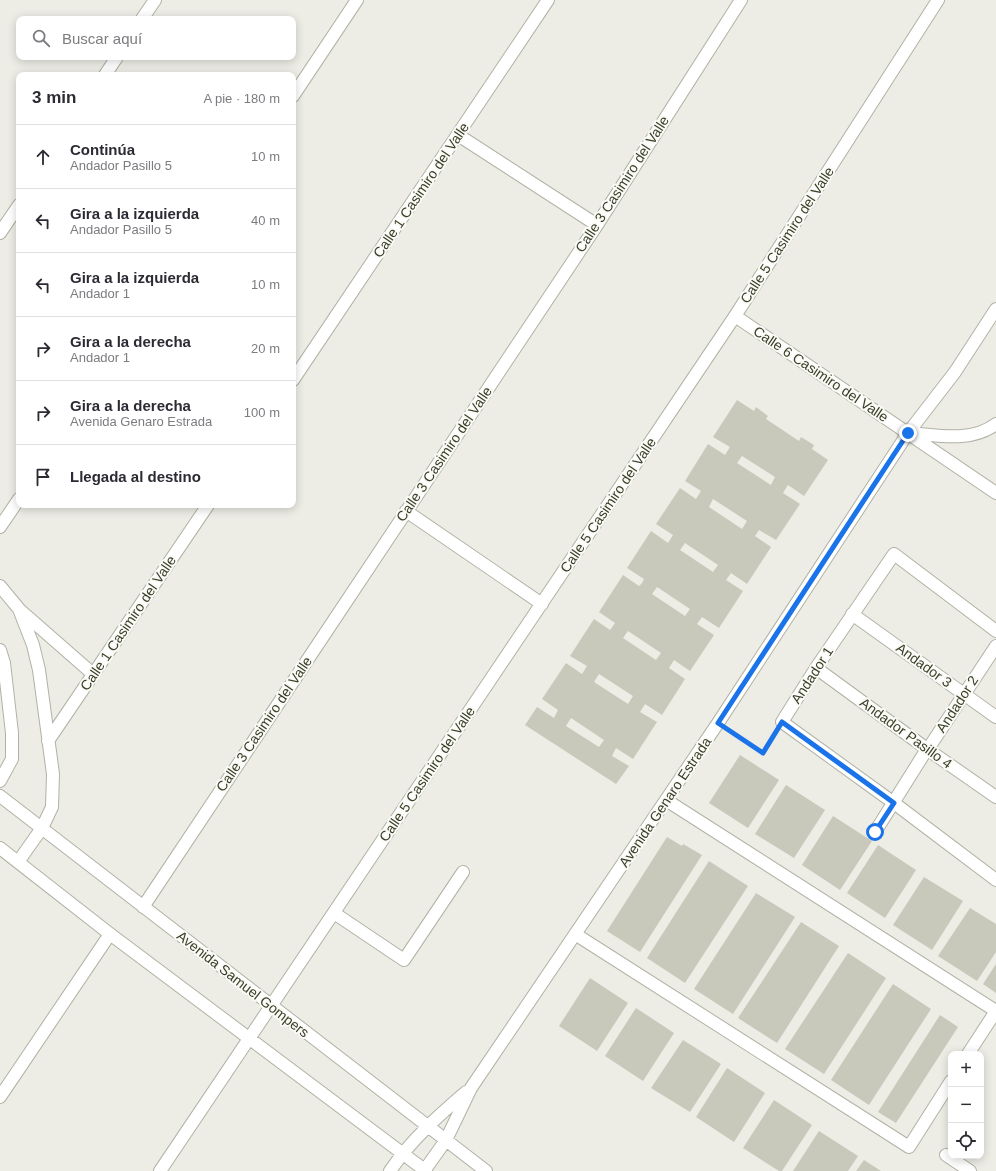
<!DOCTYPE html>
<html lang="es">
<meta charset="utf-8">
<style>
body{margin:0;font-family:Arial,sans-serif;background:#f2f2f3;color:#2b2b33}
.controls{position:absolute;right:12px;bottom:12px;display:grid;overflow:hidden;border-radius:8px;box-shadow:0 2px 10px #0003}
.controls button{width:36px;height:36px;display:grid;place-items:center;padding:0;border:0;border-bottom:1px solid #e1e1e2;background:#fff;color:#2b2b33;font:20px sans-serif}
.stop{position:absolute;width:12px;height:12px;margin:-9px;border:3px solid #1a73e8;border-radius:50%;background:#fff}
.stop.end{background:#1a73e8;border-color:#fff;box-shadow:0 1px 4px #0008}
.list{margin:0;padding:0;list-style:none}
h2{display:flex;justify-content:space-between;align-items:center;height:52px;margin:0;padding:0 16px;font-size:17px}
h2 small{font-size:13px;font-weight:400;color:#7c7c81}
.list li{display:grid;grid-template-columns:26px 1fr auto;gap:12px;align-items:center;box-sizing:border-box;height:64px;padding:0 16px;border-top:1px solid #e1e1e2}
.list b{display:block;font-size:15px;white-space:nowrap}
.list p{margin:0;font-size:13px;white-space:nowrap;color:#7c7c81}
.list em{font-size:13px;font-style:normal;color:#7c7c81}
.icon{flex:none;width:22px;height:22px;fill:none;stroke:currentColor;stroke-width:2;stroke-linecap:round;stroke-linejoin:round}
.map{position:relative;flex:none;width:996px;height:1171px;overflow:hidden}
.search{position:absolute;background:#fff;box-shadow:0 2px 10px #0003;left:16px;top:16px;width:280px;height:44px;display:flex;align-items:center;gap:10px;box-sizing:border-box;padding:0 14px;border-radius:8px;color:#7c7c81;font-size:15px}
.panel{position:absolute;background:#fff;box-shadow:0 2px 10px #0003;left:16px;top:72px;width:280px;height:436px;border-radius:8px}
.map>svg:first-child{display:block}
.building{fill:#c8c8bb;fill-rule:evenodd}
.lines{fill:none;stroke-linecap:round;stroke-linejoin:round}
.minor-casing{stroke:#b0b2a5;stroke-width:14}
.path{stroke:#a8ae89;stroke-width:2.5;stroke-dasharray:2 3;stroke-linecap:butt}
.minor{stroke:#fff;stroke-width:12}
.route{stroke:#1a73e8;stroke-width:5}
.labels{text-anchor:middle;dominant-baseline:central;stroke-width:4;stroke-linejoin:round;paint-order:stroke}
.street-label{font-size:14px;fill:#393e26;stroke:#fafaf6}
</style>
<div class="map">
<svg width="996" height="1171" viewBox="0 0 996 1171">
<rect width="100%" height="100%" fill="#edede6"/>
<!-- building -->
<path class="building" d="M 737,400 L 754,411 L 756,407 L 768,416 L 766,419 L 799,441 L 801,437 L 814,445 L 812,449 L 828,460 L 804,496 L 788,485 L 783,493 L 800,504 L 776,540 L 759,530 L 755,536 L 771,547 L 747,584 L 731,573 L 726,580 L 743,591 L 719,628 L 702,617 L 697,624 L 714,635 L 690,671 L 674,660 L 669,668 L 685,679 L 662,715 L 645,704 L 640,712 L 657,722 L 633,759 L 616,748 L 612,756 L 629,766 L 616,784 L 525,725 L 537,707 L 554,718 L 558,710 L 542,699 L 566,663 L 582,674 L 587,666 L 570,656 L 594,619 L 610,630 L 613,626 L 615,623 L 599,612 L 623,575 L 639,586 L 642,583 L 644,579 L 627,568 L 651,531 L 668,543 L 673,535 L 656,524 L 680,488 L 696,499 L 701,491 L 685,481 L 708,444 L 725,455 L 730,447 L 713,437 ZM 742,456 L 775,477 L 771,485 L 737,463 ZM 713,499 L 747,521 L 742,529 L 709,507 ZM 685,543 L 718,565 L 713,572 L 680,550 ZM 657,587 L 690,609 L 685,616 L 652,594 ZM 628,631 L 661,653 L 656,660 L 623,638 ZM 599,674 L 633,696 L 628,704 L 594,682 ZM 571,718 L 604,740 L 599,747 L 566,726 Z
M 740,755 L 779,780 L 748,828 L 709,803 Z
M 786,785 L 825,810 L 794,858 L 755,834 Z
M 833,816 L 872,841 L 840,890 L 802,865 Z
M 667,837 L 682,846 L 683,844 L 702,855 L 640,952 L 607,931 Z
M 878,845 L 916,870 L 885,918 L 847,893 Z
M 709,861 L 748,886 L 685,983 L 647,958 Z
M 924,877 L 963,901 L 932,950 L 893,925 Z
M 756,893 L 795,917 L 733,1014 L 694,989 Z
M 970,908 L 996,924 L 996,952 L 977,981 L 938,956 Z
M 801,922 L 839,946 L 777,1043 L 738,1018 Z
M 848,953 L 886,978 L 824,1074 L 785,1049 Z
M 996,964 L 996,993 L 983,984 Z
M 590,978 L 628,1003 L 597,1051 L 559,1026 Z
M 893,984 L 931,1009 L 869,1105 L 831,1080 Z
M 636,1008 L 674,1033 L 643,1081 L 605,1056 Z
M 940,1015 L 958,1027 L 896,1123 L 878,1112 Z
M 683,1040 L 721,1064 L 690,1112 L 651,1088 Z
M 727,1068 L 765,1093 L 734,1142 L 696,1117 Z
M 774,1100 L 812,1125 L 782,1171 L 779,1171 L 743,1148 Z
M 819,1131 L 858,1156 L 848,1171 L 793,1171 Z
M 864,1160 L 881,1171 L 856,1171 Z"/>
<g class="lines">
<!-- minor casing -->
<g class="minor-casing">
<path id="minor" d="M 142,19 L 155,0
M 105,75 L 117,57
M 293,96 L 357,0
M 458,135 L 597,225
M 0,233 L 19,205
M 735,316 L 996,493
M 293,380 L 548,0
M 909,433 C 938,435 971,443 996,424
M 406,511 L 542,604
M 0,527 L 19,499
M 0,586 L 19,609 L 33,645 L 39,670 L 53,774 L 52,807 L 42,828 L 18,862
M 21,611 L 93,674
M 852,614 L 996,717
M 996,631 L 894,554 L 816,668 L 782,722 L 894,803 L 996,880
M 0,650 L 4,663 L 12,733 L 12,759 L 0,781
M 816,668 L 927,749 L 996,797
M 48,741 L 208,505
M 0,796 L 486,1171
M 666,800 L 996,1011 L 968,1054
M 875,832 L 927,749 L 928,749 L 996,646
M 0,848 L 110,934 L 426,1171
M 143,907 L 597,225 L 741,0
M 334,913 L 404,960 L 463,872
M 575,934 L 909,1147 L 951,1081
M 0,1097 L 110,934
M 946,1155 L 970,1171
M 160,1171 L 735,316 L 938,0
M 390,1171 C 411,1140 438,1116 466,1092
M 424,1171 L 446,1140 L 471,1088 L 718,723 L 908,433 L 955,372 L 996,309"/>
</g>
<!-- path -->
<path class="path" d="M 732,732 L 763,753 L 773,736"/>
<!-- minor -->
<use href="#minor" class="minor"/>
</g>
<g class="lines">
<!-- route -->
<path class="route" d="M 875,832 L 894,803 L 782,722 L 763,753 L 718,723 L 908,433"/>
</g>
<g class="labels">
<!-- street labels -->
<g class="street-label">
<text transform="translate(622 184) rotate(-57)">Calle 3 Casimiro del Valle</text>
<text transform="translate(421 190) rotate(-56)">Calle 1 Casimiro del Valle</text>
<text transform="translate(787 235) rotate(-57)">Calle 5 Casimiro del Valle</text>
<text transform="translate(821 374) rotate(34)">Calle 6 Casimiro del Valle</text>
<text transform="translate(444 454) rotate(-56)">Calle 3 Casimiro del Valle</text>
<text transform="translate(608 505) rotate(-56)">Calle 5 Casimiro del Valle</text>
<text transform="translate(128 623) rotate(-56)">Calle 1 Casimiro del Valle</text>
<text transform="translate(924 665) rotate(36)">Andador 3</text>
<text transform="translate(812 675) rotate(-57)">Andador 1</text>
<text transform="translate(957 704) rotate(-57)">Andador 2</text>
<text transform="translate(264 724) rotate(-56)">Calle 3 Casimiro del Valle</text>
<text transform="translate(906 733) rotate(36)">Andador Pasillo 4</text>
<text transform="translate(427 774) rotate(-56)">Calle 5 Casimiro del Valle</text>
<text transform="translate(665 802) rotate(-56)">Avenida Genaro Estrada</text>
<text transform="translate(243 984) rotate(38)">Avenida Samuel Gompers</text>
</g>
</g>
</svg>
<div class="controls">
<button>+</button>
<button>−</button>
<button><svg class="icon" aria-label="locate" viewBox="0 0 24 24"><circle cx="12" cy="12" r="6"/><path d="M12 2v4M12 18v4M2 12h4M18 12h4"/></svg></button>
</div>
<div class="stop" style="left:875px;top:832px"></div>
<div class="stop end" style="left:908px;top:433px"></div>
<div class="search"><svg class="icon" aria-label="search" viewBox="0 0 24 24"><circle cx="10" cy="10" r="6"/><path d="M15 15l6 6"/></svg>Buscar aquí</div>
<section class="panel">
<h2>3 min<small>A pie · 180 m</small></h2>
<ul class="list">
<li><svg class="icon" aria-label="ahead" viewBox="0 0 24 24"><path d="M12 20V5M6 11l6-6 6 6"/></svg><div><b>Continúa</b><p>Andador Pasillo 5</p></div><em>10 m</em></li>
<li><svg class="icon" aria-label="left" viewBox="0 0 24 24"><path d="M17 20v-9H6M10 6l-5 5 5 5"/></svg><div><b>Gira a la izquierda</b><p>Andador Pasillo 5</p></div><em>40 m</em></li>
<li><svg class="icon" aria-label="left" viewBox="0 0 24 24"><path d="M17 20v-9H6M10 6l-5 5 5 5"/></svg><div><b>Gira a la izquierda</b><p>Andador 1</p></div><em>10 m</em></li>
<li><svg class="icon" aria-label="right" viewBox="0 0 24 24"><path d="M7 20v-9h11M14 6l5 5-5 5"/></svg><div><b>Gira a la derecha</b><p>Andador 1</p></div><em>20 m</em></li>
<li><svg class="icon" aria-label="right" viewBox="0 0 24 24"><path d="M7 20v-9h11M14 6l5 5-5 5"/></svg><div><b>Gira a la derecha</b><p>Avenida Genaro Estrada</p></div><em>100 m</em></li>
<li><svg class="icon" aria-label="arrive" viewBox="0 0 24 24"><path d="M6 21V4h12l-3 4 3 4H6"/></svg><div><b>Llegada al destino</b></div></li>
</ul>
</section>
</div>
